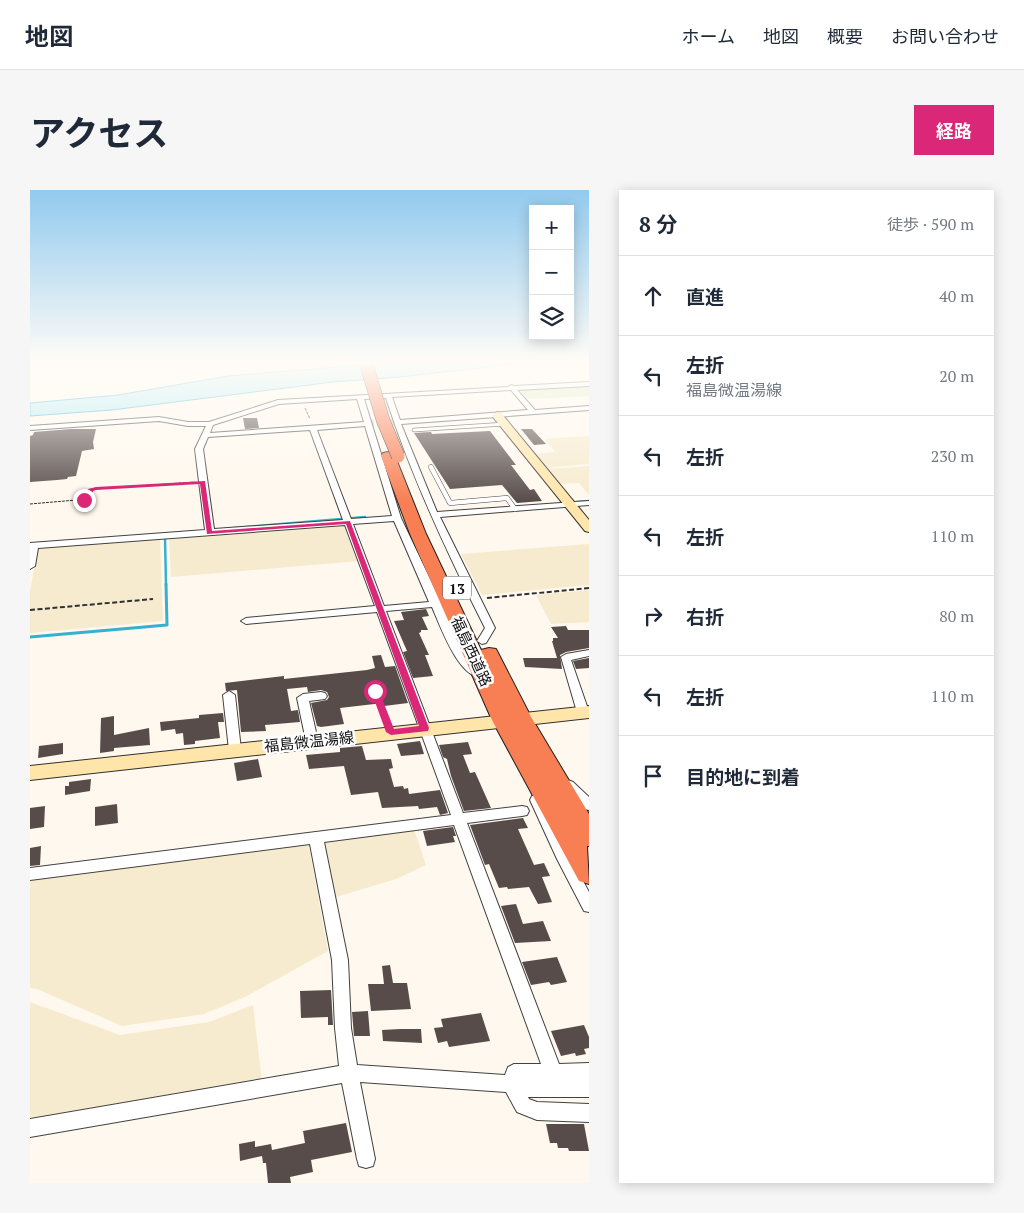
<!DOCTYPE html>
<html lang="ja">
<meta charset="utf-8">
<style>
body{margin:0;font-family:"PT Serif","Noto Sans JP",serif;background:#f6f6f7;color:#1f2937}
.controls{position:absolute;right:15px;top:15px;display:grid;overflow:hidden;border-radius:0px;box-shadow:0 2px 12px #0003}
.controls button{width:45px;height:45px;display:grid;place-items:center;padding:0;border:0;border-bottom:1px solid #e0e1e3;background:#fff;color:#1f2937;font:25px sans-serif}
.stop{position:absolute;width:15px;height:15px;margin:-11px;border:4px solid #db2777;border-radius:50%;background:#fff}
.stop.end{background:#db2777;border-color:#fff;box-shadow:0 1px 5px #0008}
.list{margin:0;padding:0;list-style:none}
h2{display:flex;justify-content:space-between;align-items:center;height:65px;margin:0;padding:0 20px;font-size:21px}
h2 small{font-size:16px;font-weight:400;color:#747a83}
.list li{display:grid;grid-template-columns:32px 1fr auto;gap:15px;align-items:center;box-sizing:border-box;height:80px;padding:0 20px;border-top:1px solid #e0e1e3}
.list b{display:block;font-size:19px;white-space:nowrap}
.list p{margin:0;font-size:16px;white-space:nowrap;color:#747a83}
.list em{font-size:16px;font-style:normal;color:#747a83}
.icon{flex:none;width:28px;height:28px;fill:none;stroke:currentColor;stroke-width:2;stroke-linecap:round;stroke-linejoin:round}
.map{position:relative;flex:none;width:559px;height:993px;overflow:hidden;border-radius:0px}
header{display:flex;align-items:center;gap:30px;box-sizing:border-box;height:70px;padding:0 25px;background:#fff;border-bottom:1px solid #e0e1e3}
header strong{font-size:24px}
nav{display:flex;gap:28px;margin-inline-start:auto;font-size:18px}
.intro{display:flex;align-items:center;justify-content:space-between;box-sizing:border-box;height:120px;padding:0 30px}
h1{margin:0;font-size:35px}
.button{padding:12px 22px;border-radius:0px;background:#db2777;color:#fff;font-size:18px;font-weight:700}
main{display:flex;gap:30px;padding:0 30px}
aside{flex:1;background:#fff;border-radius:0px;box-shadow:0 2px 12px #0003}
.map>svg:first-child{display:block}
.farmland{fill:#f6ebce}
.green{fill:#dbeab7}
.water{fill:#b2ebf8;stroke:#37b0d0}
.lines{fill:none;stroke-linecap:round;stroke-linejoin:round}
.stream-far1{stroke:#37b0d0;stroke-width:2.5}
.stream{stroke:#37b0d0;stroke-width:3}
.building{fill:#574c4a}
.street-tunnel{stroke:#dbd5cc;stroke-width:7;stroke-dasharray:7 3;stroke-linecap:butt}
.lane-far1-casing{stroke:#414141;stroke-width:4.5}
.lane-casing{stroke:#414141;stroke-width:5.5}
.street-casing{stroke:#414141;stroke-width:2}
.secondary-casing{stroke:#303030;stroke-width:2}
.highway-casing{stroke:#1f1f1f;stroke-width:2}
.path-far1{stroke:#303030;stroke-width:1;stroke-dasharray:3 1;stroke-linecap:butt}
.path{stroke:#303030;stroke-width:2;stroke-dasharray:5 2.5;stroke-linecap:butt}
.lane-far1{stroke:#fff;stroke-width:3}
.lane{stroke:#fff;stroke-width:4.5}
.street{fill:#fff;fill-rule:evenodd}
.secondary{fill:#ffe5a9;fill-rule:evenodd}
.highway{fill:#f87f54;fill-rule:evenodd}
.highway-bridge-casing{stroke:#1f1f1f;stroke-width:14;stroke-linecap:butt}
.highway-bridge{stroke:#f87f54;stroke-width:13}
.route{fill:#db2777}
.labels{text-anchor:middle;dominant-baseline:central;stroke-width:5;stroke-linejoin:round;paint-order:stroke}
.shield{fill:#fff;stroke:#565656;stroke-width:1}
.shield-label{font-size:14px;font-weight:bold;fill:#0e0e0e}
.street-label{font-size:15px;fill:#0e0e0e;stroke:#fff}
</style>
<header>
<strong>地図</strong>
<nav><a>ホーム</a><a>地図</a><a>概要</a><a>お問い合わせ</a></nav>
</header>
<div class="intro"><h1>アクセス</h1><a class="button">経路</a></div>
<main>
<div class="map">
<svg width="559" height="993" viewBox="0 0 559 993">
<rect width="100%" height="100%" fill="#fff8ee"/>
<!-- farmland -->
<path class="farmland" d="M 559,246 L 559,274 L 515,278 L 504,264 L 525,262 L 515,249 Z
M 559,276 L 559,305 L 549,293 L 528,294 L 517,279 Z
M 312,334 L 316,335 L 329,371 L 141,387 L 139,348 Z
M 130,348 L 133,431 L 0,443 L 0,400 L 8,360 L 13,357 Z
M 559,354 L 559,395 L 452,405 L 431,364 Z
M 559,400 L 559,432 L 521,434 L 506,405 Z
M 384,639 L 396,675 L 366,689 L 303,708 L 290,650 Z
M 278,652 L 298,761 L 215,807 L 174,824 L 92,836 L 7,799 L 0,798 L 0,686 Z
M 0,812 L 90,845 L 179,832 L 223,815 L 232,892 L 21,926 L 0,927 Z"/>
<!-- green -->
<path class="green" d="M 559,195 L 559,206 L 497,209 L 488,198 Z"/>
<!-- water -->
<path class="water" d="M 354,173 L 490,173 L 370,187 L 303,192 L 82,220 L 0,226 L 0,213 L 88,205 L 198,186 Z"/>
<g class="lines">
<!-- stream-far1 -->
<path class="stream-far1" d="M 547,312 L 559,311
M 204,338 L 335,327
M 136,395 L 135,348 L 137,347"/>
<!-- stream -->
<path class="stream" d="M 0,447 L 137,435 L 136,394"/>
</g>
<!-- building -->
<path class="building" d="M 213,228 L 227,228 L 229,238 L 215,239 Z
M 41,239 L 66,239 L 63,252 L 64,259 L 52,261 L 46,286 L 38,287 L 37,289 L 27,290 L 0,292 L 0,246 L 3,245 L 4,242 Z
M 491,239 L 502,239 L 516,254 L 504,255 Z
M 460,241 L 486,275 L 481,275 L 500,300 L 504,299 L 512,311 L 487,313 L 472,295 L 420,299 L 384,243 L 401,242 L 402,244 Z
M 396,419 L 399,426 L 392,427 L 398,440 L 391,440 L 391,442 L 389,443 L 399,465 L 395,465 L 403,486 L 383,488 L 373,462 L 377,461 L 364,431 L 374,430 L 371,422 Z
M 536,436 L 538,440 L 559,440 L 559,458 L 536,462 L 530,465 L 532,479 L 495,477 L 493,468 L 527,468 L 522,451 L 523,451 L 523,448 L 528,448 L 521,437 Z
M 351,465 L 355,477 L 365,476 L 378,513 L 354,516 L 353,513 L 310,518 L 314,534 L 291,537 L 287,536 L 281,513 L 297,510 L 299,507 L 297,502 L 291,500 L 278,502 L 277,497 L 257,499 L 261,521 L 268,520 L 270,532 L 235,535 L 236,541 L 211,542 L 207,500 L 196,501 L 195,493 L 254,486 L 254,489 L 337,480 L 345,478 L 342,466 Z
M 559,468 L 559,478 L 546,479 L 543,471 Z
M 193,523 L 194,532 L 188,532 L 190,548 L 165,551 L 165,554 L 154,555 L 153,543 L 146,544 L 145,539 L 131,541 L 130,532 L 169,528 L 169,525 Z
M 84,526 L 84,545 L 119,538 L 120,555 L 84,558 L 84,561 L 70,563 L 71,528 Z
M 390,551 L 394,564 L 371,566 L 367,554 Z
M 438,552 L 442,564 L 433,565 L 440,583 L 445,582 L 461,618 L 434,621 L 421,586 L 417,569 L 413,567 L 409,555 Z
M 33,553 L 33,564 L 8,568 L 9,556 Z
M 332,556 L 336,570 L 361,569 L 363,578 L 359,579 L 364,597 L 373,596 L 374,599 L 378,598 L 379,604 L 410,600 L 418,623 L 410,625 L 407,617 L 389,619 L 388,616 L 352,618 L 348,602 L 321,605 L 314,576 L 279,579 L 276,565 L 310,562 L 310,558 Z
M 228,569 L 232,587 L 207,591 L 204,573 Z
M 61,589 L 60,601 L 35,605 L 35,596 L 39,596 L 39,592 Z
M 87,614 L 88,633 L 65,636 L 65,617 Z
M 15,616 L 14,637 L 0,639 L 0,618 Z
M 493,628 L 498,638 L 488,639 L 504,675 L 514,673 L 520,686 L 512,687 L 522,712 L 508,714 L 499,697 L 478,699 L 477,697 L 469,698 L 459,674 L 455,675 L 440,635 Z
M 423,637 L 426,646 L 423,646 L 425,652 L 397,656 L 393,641 Z
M 11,656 L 10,675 L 0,676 L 0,658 Z
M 486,714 L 493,734 L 513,731 L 521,751 L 485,753 L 471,716 Z
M 527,767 L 537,792 L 521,795 L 519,792 L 501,795 L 492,772 Z
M 360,775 L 363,793 L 377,793 L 381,819 L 341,821 L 338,794 L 354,794 L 352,776 Z
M 301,800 L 303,835 L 298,835 L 298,827 L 271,828 L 270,801 Z
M 338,821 L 340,846 L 324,846 L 322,822 Z
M 451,823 L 460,851 L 419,857 L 417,851 L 408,853 L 404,838 L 413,837 L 411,829 Z
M 554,835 L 559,847 L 559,858 L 554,859 L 556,864 L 546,866 L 545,863 L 531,866 L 521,841 Z
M 370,839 L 391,839 L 392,853 L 353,851 L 352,840 Z
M 316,933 L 322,962 L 281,970 L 283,982 L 260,987 L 261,993 L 238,993 L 236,973 L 233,973 L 232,966 L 210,971 L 209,954 L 225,951 L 225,957 L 241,954 L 242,960 L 275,953 L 273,941 Z
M 516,934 L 554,934 L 559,961 L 539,961 L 538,958 L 528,958 L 527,953 L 520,953 Z"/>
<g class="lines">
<!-- street-tunnel -->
<path class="street-tunnel" d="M 337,234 L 366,232"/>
<!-- lane-far1 casing -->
<g class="lane-far1-casing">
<path id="lane-far1" d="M 384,240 L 475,234"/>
</g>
<!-- lane casing -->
<g class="lane-casing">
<path id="lane" d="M 401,277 L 420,313 L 477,308 L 485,319"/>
</g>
<!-- street casing -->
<g class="street-casing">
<path id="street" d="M 559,192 L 559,196 L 487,200 L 505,220 L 559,216 L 559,220 L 371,234 L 407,322 L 559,311 L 559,315 L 410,327 L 465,438 L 456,453 L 452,454 L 447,451 L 455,438 C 417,363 381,286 356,208 L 334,209 L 371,328 L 438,469 C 443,475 453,479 457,484 L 455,487 C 430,493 410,435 402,417 L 356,421 L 433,623 L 492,616 L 497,617 L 499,621 L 497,625 L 492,626 L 437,633 L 529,874 L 559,873 L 559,907 L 498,907 L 499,909 L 507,912 L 559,914 L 559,932 L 507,930 L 487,922 L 476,902 L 330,892 L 345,969 L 343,976 L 336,978 L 329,976 L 327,969 L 312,893 L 0,947 L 0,929 L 309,876 L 305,838 L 302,770 L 280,654 L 0,690 L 0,678 L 421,625 L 347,422 L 216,434 L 211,431 L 216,428 L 345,416 L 315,335 L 8,358 L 5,376 L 0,379 L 0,353 L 175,340 L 165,259 L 176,236 L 158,236 L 129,231 L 0,240 L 0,236 L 129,227 L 158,232 L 179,232 L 248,210 L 478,197 L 481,195 L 484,196 ZM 481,200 L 498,220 L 370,230 L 362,207 ZM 327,209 L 334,232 L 180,243 L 183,235 L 249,214 ZM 335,236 L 362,326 L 321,329 L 287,240 ZM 280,240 L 313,330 L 184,339 L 173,259 L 178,247 ZM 364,331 L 399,412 L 354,416 L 323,334 ZM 424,635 L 511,874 L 484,874 L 478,877 L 475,885 L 327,875 L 321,838 L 318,770 L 294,652 Z
M 559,460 L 559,466 L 541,470 L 559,522 L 553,526 L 547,522 L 531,467 L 536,464 Z
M 199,501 L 205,505 L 211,560 L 209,563 L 201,563 L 199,560 L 193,505 Z
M 291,502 L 295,503 L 297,506 L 295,509 L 279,511 L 288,551 L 286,554 L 278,554 L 276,551 L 267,508 L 273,504 Z
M 538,590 L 543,592 L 559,607 L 559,620 L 554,619 L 533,598 L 532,595 L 533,592 Z
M 507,605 L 512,606 L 540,667 L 559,702 L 559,722 L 554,721 L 527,669 L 500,610 L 502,606 Z"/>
</g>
<!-- secondary casing -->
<g class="secondary-casing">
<path id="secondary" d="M 467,222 L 471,223 L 559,330 L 559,342 L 555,341 L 463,227 L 462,225 Z
M 559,516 L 559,528 L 0,590 L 0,576 Z"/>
</g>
<!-- highway casing -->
<g class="highway-casing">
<path id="highway" d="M 358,262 L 363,263 L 365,266 L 396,344 L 451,460 L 459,458 L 466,459 L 501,527 L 559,624 L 559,656 L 557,656 L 559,694 L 549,691 L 462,530 L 380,344 L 351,266 L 353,263 Z"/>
</g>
<!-- path-far1 -->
<path class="path-far1" d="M 275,218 L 280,229
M 0,314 L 58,309 L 60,300 L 65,299 L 165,292"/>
<!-- path -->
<path class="path" d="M 457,408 L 559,398
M 0,420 L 123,409
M 345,501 L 357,533"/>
<!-- lane-far1 -->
<use href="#lane-far1" class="lane-far1"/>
<!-- lane -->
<use href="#lane" class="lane"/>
<!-- street -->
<use href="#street" class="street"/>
<!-- secondary -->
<use href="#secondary" class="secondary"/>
<!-- highway -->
<use href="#highway" class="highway"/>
<!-- highway-bridge casing -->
<g class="highway-bridge-casing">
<path id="highway-bridge" d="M 336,173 L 353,230 L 368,266"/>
</g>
<!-- highway-bridge -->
<use href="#highway-bridge" class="highway-bridge"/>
</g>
<!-- sky -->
<linearGradient id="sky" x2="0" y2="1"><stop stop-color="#92caee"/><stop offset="0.55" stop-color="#fffcf7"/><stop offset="1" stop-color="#fffcf7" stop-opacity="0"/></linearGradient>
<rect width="559" height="312" fill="url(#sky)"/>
<!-- route -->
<path class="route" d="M 175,291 L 182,341 L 320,331 L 399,538 L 398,541 L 361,545 L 356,542 L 341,501 L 342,499 L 345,498 L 349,501 L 364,539 L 389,536 L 316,334 L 177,344 L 170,294 L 66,300 L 63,301 L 61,310 L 54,312 L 51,310 L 56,307 L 58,299 L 66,297 Z"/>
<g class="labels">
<!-- shield labels -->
<rect class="shield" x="413" y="386.5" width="28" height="23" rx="4"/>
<g class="shield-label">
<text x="427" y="398">13</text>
</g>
<!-- street labels -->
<g class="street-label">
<text transform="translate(442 461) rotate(65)">福島西道路</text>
<text transform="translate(279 551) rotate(-6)">福島微温湯線</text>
</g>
</g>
</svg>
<div class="controls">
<button>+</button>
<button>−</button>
<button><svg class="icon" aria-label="layers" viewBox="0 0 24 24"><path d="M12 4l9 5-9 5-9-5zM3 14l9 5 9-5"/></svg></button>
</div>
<div class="stop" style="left:345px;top:501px"></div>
<div class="stop end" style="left:54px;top:310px"></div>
</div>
<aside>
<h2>8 分<small>徒歩 · 590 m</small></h2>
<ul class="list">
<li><svg class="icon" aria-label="ahead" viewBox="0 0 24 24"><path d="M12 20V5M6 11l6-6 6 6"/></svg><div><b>直進</b></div><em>40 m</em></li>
<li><svg class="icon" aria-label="left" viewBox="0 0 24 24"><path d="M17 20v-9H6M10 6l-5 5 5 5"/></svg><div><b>左折</b><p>福島微温湯線</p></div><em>20 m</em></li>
<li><svg class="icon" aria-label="left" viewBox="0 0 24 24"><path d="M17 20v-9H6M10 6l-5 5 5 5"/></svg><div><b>左折</b></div><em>230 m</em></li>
<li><svg class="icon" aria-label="left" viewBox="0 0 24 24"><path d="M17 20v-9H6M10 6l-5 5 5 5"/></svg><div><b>左折</b></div><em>110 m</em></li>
<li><svg class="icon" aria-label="right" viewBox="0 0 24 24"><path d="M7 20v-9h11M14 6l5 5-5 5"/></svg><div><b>右折</b></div><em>80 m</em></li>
<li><svg class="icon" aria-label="left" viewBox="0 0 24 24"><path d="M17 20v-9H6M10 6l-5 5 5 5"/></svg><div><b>左折</b></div><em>110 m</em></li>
<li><svg class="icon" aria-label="arrive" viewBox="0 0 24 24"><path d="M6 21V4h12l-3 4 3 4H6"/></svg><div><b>目的地に到着</b></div></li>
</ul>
</aside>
</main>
